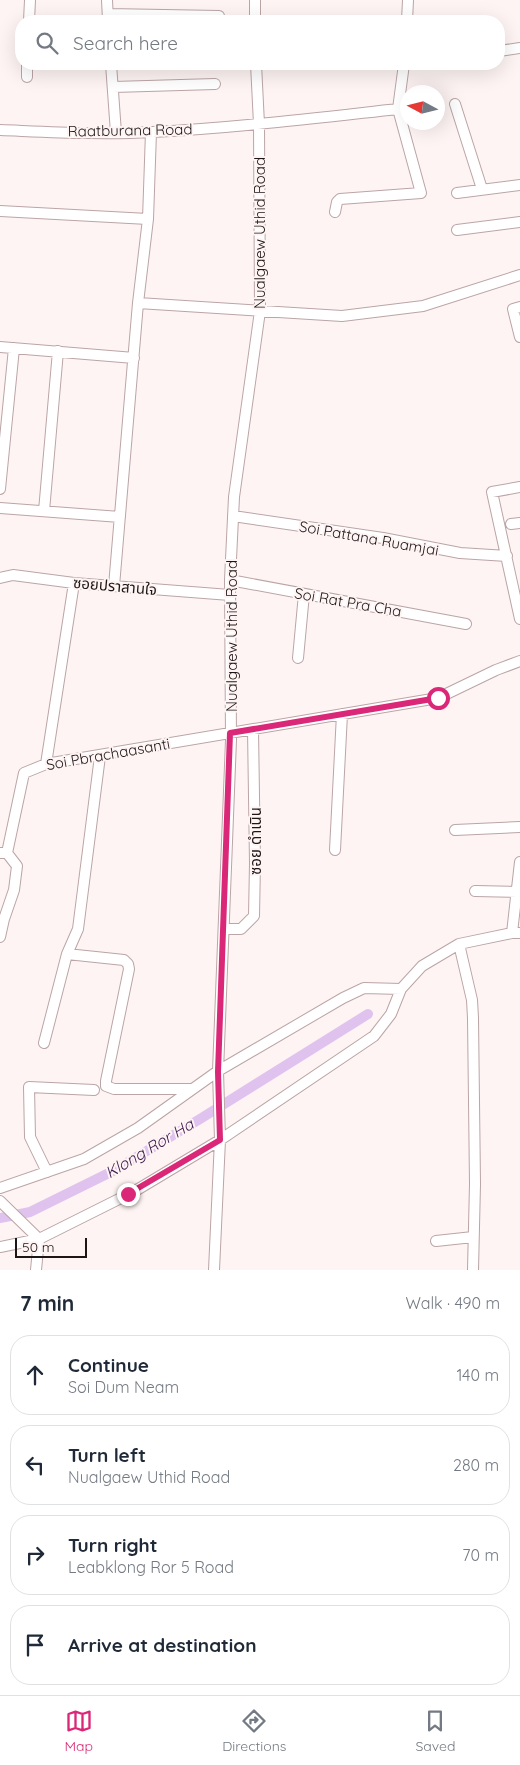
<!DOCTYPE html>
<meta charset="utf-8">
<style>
body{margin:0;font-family:Quicksand,"Noto Sans Thai",sans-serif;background:#f6f6f7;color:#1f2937}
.compass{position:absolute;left:400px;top:85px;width:45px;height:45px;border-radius:50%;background:#fff;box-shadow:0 5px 20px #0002;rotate:277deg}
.scale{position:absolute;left:15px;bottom:12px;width:72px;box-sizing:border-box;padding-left:5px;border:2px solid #1d1516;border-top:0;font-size:14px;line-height:18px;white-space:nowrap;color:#1d1516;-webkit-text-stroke:4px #fef4f4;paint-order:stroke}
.stop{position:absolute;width:15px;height:15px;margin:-11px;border:4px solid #db2777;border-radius:50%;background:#fff}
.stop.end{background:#db2777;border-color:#fff;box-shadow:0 1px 5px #0008}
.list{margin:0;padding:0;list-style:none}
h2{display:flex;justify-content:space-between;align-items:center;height:65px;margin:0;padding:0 20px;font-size:21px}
h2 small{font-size:16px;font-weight:400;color:#747a83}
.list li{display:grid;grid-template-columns:32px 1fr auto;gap:15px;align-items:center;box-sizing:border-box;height:80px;margin:0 10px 10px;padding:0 10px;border:1px solid #e0e1e3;border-radius:20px}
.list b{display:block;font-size:19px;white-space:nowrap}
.list p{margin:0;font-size:16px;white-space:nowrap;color:#747a83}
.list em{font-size:16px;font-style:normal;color:#747a83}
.icon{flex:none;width:28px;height:28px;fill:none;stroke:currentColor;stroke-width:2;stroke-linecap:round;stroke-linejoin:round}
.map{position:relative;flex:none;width:520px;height:1270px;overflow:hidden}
.search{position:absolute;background:#fff;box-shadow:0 5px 20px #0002;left:15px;right:15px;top:15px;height:55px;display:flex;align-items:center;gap:12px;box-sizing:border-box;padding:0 18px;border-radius:20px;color:#747a83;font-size:19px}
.sheet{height:425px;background:#fff}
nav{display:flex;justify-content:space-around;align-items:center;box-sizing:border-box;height:70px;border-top:1px solid #e0e1e3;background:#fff;font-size:14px;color:#747a83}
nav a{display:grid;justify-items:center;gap:2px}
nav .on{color:#db2777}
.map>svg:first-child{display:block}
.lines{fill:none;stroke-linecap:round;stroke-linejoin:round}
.canal{stroke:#dfc3ee;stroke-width:10}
.minor-casing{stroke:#bba5a6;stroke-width:12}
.minor{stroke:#fff;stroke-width:10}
.route{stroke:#db2777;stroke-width:6}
.labels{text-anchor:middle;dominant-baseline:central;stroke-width:4;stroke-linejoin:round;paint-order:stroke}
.street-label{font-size:15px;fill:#1d1516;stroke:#fef4f4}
.water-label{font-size:16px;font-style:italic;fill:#3d1a4e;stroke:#fef4f4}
</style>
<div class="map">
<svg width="520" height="1270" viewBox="0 0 520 1270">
<rect width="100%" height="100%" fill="#fef4f4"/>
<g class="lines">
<!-- canal -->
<path class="canal" d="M 0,1218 L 30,1212 L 115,1170 L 200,1119 L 368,1014"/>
<!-- minor casing -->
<g class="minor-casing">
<path id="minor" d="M 107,0 L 108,20
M 255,0 L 255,21
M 108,14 L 219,16
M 29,21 L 30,0
M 407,21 L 408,0
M 499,51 L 520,48
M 111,64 L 116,133
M 27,77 L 27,64
M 113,87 L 215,84
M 455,104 L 482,189
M 0,130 C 51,132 102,135 152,132 C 234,128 316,118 398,109 L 404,64
M 457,193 L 520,185
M 0,211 L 148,219
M 335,212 L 337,202 L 340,199 L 421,193 L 398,109
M 457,230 L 520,222
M 138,303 L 342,316 L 423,306 L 520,275
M 520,307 L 513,309 L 520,337
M 0,347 L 134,358
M 520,487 L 492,492 L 520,619
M 0,489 L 14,348
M 0,508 L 120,517
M 44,511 L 58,351
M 233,516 L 383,538 L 460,553 L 507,556
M 511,524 L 520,523
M 0,578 L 13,575 L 74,583 L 230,595
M 230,580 L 466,624
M 114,586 L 138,303 L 148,219 L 151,132
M 298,658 L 304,594
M 46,764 L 74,583
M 455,830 L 520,827
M 335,850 L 342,714
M 0,853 L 7,853 L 17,866 L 14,890 L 4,919 L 0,937
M 7,853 L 24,773 L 46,764 L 438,698 L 496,670 L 520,661
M 475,891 L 517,892
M 224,929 L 241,929 L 254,916 L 255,863 L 253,729
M 512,933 L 520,862
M 459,944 L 472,1000 L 473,1018 L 475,1184 L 473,1270
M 67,954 L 124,960 L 128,964 L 129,969 L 106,1081 L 106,1086 L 114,1089 L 192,1089
M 44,1043 L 67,954 L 78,929 L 100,756
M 47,1172 L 30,1137 L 29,1087 L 94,1090
M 0,1188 L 84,1159 L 138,1128 L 218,1071 L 343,998 L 364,988 L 401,989
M 0,1201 L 39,1239 L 36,1270
M 436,1241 L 473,1237
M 0,1247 L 39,1239 L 135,1191 L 220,1140 L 374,1036 L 391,1014 L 401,989 L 422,966 L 459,944 L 512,933 L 520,933
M 214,1270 L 220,1140 L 218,1071 L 231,740 L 230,580 L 234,497 L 260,311 L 259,124 L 256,64"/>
</g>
<!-- minor -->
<use href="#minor" class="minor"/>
</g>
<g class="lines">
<!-- route -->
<path class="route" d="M 128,1194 L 220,1140 L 218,1072 L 230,733 L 438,698"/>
</g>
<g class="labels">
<!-- street labels -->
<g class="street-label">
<text transform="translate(130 130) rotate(-1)">Raatburana Road</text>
<text transform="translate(259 233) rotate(-90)">Nualgaew Uthid Road</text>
<text transform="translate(369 538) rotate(10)">Soi Pattana Ruamjai</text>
<text transform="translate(115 586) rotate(5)">ซอยปราสานใจ</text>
<text transform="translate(348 602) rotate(10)">Soi Rat Pra Cha</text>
<text transform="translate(231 636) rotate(-90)">Nualgaew Uthid Road</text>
<text transform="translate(108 754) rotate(-10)">Soi Pbrachaasanti</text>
<text transform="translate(255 841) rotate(-90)">ซอย ดำเนิน</text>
</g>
<!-- water labels -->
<g class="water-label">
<text transform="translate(149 1148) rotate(-31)">Klong Ror Ha</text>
</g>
</g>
</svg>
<svg class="compass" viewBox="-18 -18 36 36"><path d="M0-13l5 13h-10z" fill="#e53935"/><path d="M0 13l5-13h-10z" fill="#747a83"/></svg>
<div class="scale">50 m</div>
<div class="stop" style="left:438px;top:698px"></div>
<div class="stop end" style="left:128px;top:1194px"></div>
<div class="search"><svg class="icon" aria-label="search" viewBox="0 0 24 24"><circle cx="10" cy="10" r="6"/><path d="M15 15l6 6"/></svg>Search here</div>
</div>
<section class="sheet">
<h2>7 min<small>Walk · 490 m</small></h2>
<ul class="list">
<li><svg class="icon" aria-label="ahead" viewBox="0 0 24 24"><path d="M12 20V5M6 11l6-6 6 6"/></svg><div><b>Continue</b><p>Soi Dum Neam</p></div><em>140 m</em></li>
<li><svg class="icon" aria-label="left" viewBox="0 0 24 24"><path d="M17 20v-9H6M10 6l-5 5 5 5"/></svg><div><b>Turn left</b><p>Nualgaew Uthid Road</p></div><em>280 m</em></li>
<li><svg class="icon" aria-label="right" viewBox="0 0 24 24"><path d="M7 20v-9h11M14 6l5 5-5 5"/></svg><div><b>Turn right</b><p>Leabklong Ror 5 Road</p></div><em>70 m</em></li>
<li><svg class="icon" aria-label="arrive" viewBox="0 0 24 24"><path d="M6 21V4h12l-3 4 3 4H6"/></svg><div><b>Arrive at destination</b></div></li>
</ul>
</section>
<nav>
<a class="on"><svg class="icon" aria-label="map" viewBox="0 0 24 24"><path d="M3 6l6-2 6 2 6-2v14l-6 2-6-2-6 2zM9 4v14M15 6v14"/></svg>Map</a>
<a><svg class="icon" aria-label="directions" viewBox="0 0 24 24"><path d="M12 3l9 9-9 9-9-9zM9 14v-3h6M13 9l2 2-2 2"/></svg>Directions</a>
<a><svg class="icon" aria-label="saved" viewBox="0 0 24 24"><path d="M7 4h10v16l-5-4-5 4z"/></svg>Saved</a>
</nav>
